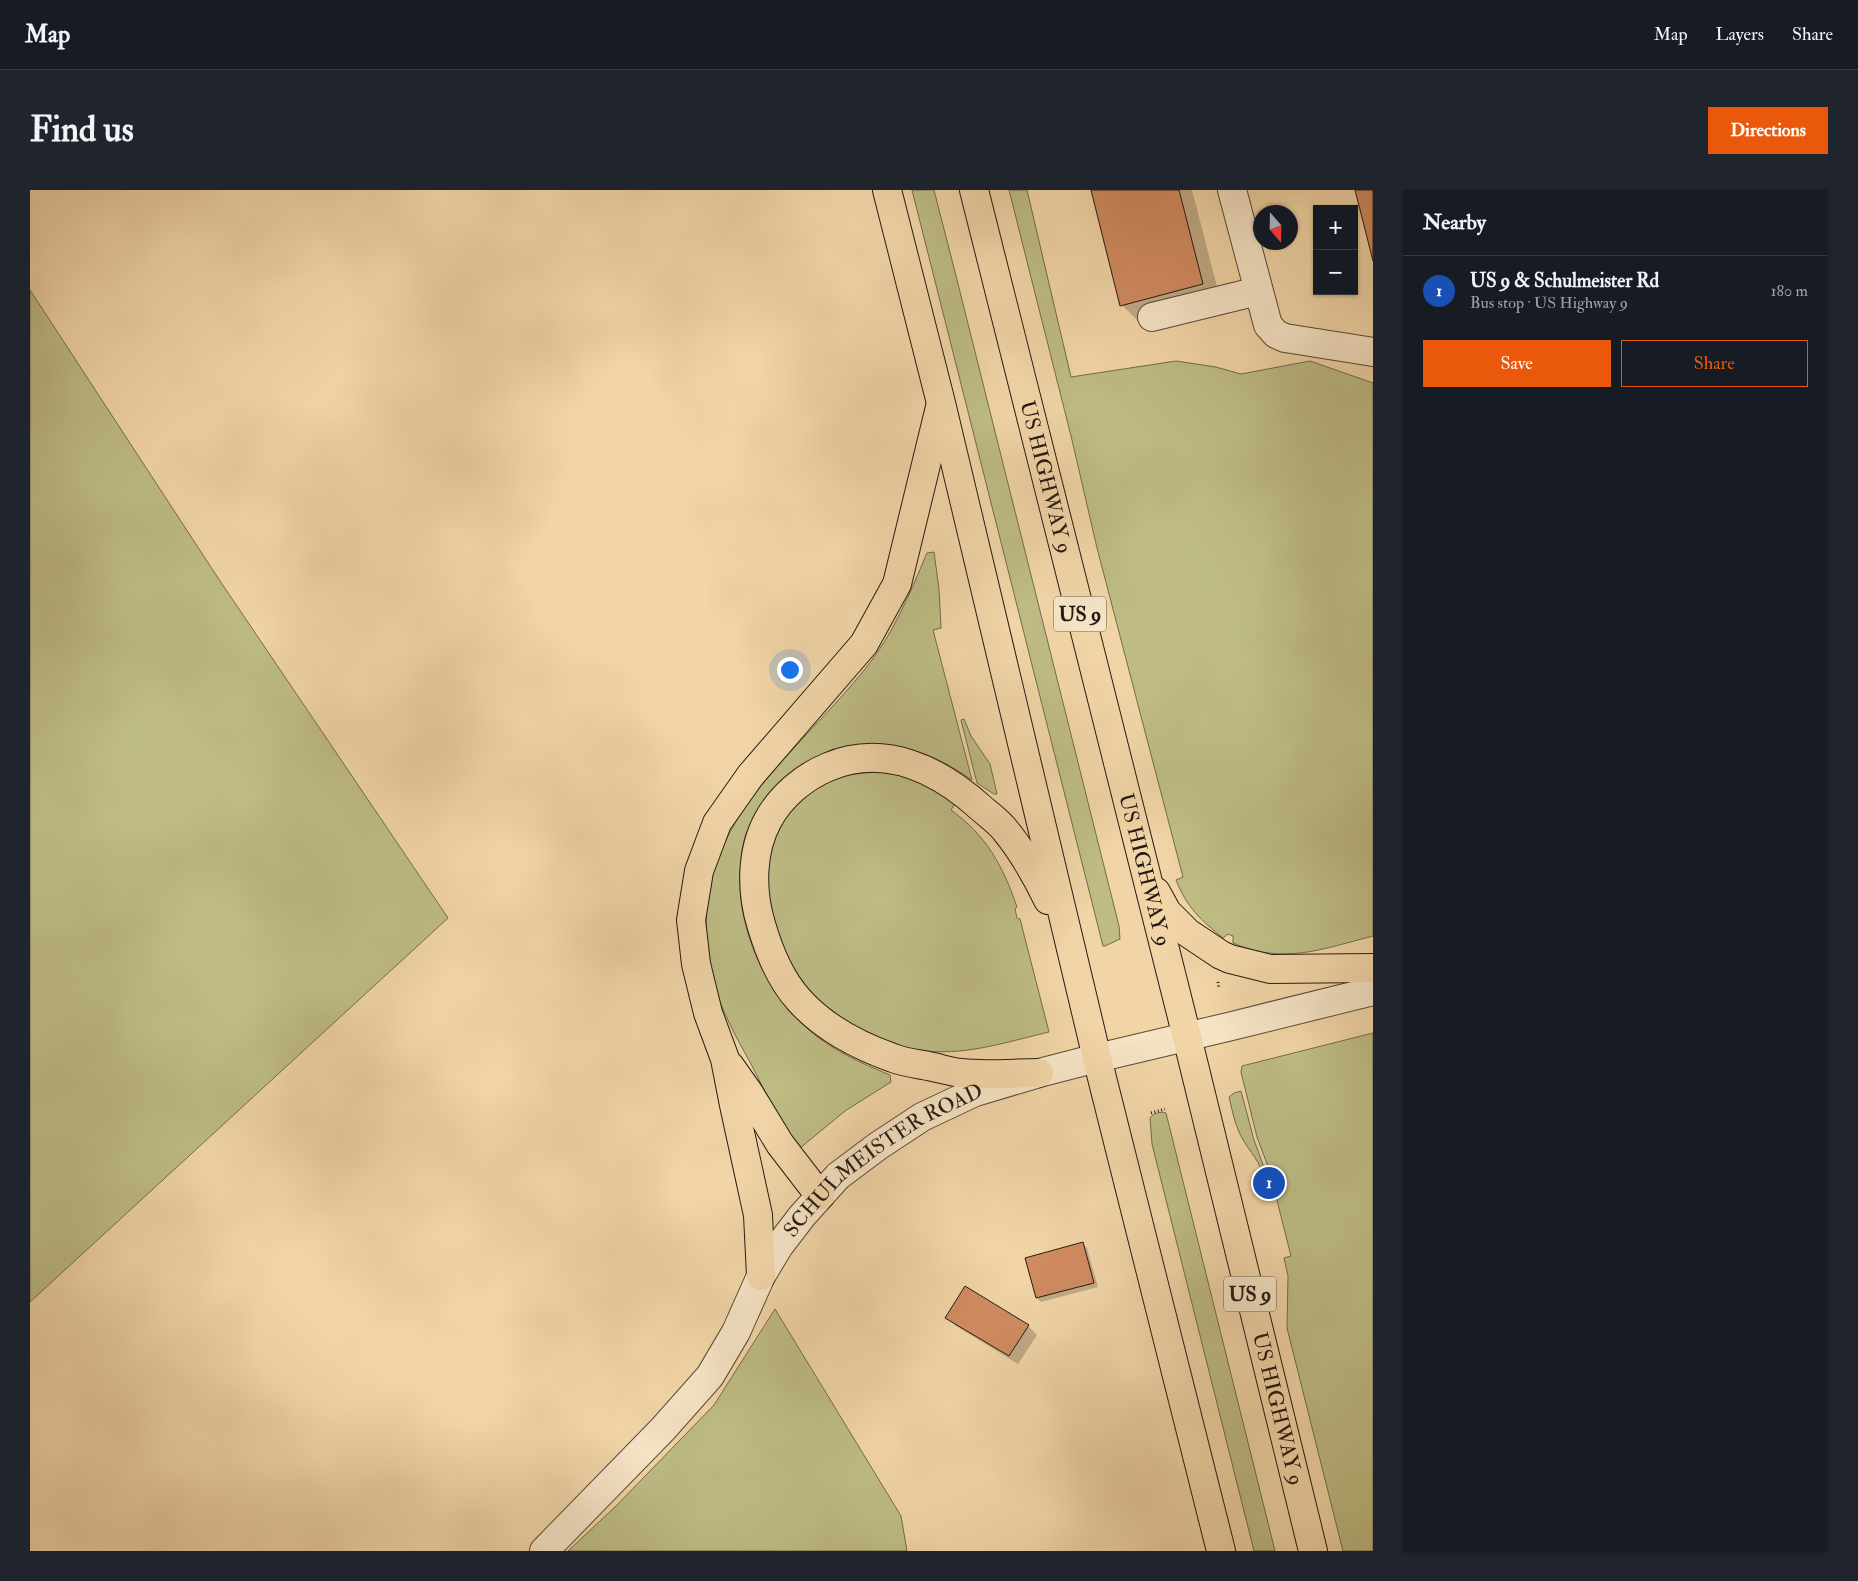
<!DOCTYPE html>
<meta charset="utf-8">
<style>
body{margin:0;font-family:"IM FELL Double Pica",serif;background:#20242c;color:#f1f3f6}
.controls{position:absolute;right:15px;top:15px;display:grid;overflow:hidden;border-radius:0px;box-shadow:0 1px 4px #0004}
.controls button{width:45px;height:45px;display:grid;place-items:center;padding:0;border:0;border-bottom:1px solid #363941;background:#171b24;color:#f1f3f6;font:25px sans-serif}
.compass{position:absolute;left:1223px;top:15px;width:45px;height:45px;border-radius:50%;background:#171b24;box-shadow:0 1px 4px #0004;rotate:160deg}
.you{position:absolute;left:759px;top:479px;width:18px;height:18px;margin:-12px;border:4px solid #fff;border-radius:50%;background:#1a73e8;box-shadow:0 0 0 8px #1a73e833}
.badge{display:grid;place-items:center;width:32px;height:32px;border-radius:50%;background:#ea580c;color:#fff;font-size:16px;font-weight:700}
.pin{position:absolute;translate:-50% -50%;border:2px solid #fff;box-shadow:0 1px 5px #0006}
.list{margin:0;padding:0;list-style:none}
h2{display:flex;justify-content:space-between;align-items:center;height:65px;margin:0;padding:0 20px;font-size:21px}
h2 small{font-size:16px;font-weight:400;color:#9ea1a6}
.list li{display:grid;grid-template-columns:32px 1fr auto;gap:15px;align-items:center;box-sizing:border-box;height:70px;padding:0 20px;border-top:1px solid #363941}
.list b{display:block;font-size:19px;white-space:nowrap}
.list p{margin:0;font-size:16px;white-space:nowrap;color:#9ea1a6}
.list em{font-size:16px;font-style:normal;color:#9ea1a6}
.actions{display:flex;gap:10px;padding:15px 20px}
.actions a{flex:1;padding:11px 0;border:1px solid #ea580c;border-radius:0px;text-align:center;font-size:18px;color:#ea580c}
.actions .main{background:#ea580c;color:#fff}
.map{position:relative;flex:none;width:1343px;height:1361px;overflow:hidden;border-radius:0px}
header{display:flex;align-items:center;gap:30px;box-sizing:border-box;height:70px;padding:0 25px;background:#171b24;border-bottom:1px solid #363941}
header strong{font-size:24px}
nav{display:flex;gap:28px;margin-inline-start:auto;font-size:18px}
.intro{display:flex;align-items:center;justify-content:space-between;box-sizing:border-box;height:120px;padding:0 30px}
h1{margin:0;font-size:35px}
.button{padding:12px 22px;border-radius:0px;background:#ea580c;color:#fff;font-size:18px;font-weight:700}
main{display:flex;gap:30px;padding:0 30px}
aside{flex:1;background:#171b24;border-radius:0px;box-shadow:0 1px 4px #0004}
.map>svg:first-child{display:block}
.green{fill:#bebc84;stroke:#726b4c}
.shadow{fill:#0003}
.building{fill:#d18b61;stroke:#261a14}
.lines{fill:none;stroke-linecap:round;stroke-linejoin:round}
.minor-casing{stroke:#594939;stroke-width:30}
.highway-casing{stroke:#261a14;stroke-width:30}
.path{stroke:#261a14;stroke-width:3;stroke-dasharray:1 2.5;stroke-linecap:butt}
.minor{stroke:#f6e4c6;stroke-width:28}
.highway{stroke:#f1d5a7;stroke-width:28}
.labels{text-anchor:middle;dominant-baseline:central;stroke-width:4.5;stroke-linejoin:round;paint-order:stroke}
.shield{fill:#f6e4c6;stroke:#645749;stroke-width:1}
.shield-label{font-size:20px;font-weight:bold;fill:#261a14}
.street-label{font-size:21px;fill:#261a14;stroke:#f6e4c6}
</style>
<header>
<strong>Map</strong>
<nav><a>Map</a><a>Layers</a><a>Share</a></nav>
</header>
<div class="intro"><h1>Find us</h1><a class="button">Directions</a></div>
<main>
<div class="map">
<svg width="1343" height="1361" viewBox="0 0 1343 1361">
<rect width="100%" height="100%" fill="#f1d5a7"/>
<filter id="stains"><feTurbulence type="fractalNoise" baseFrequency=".004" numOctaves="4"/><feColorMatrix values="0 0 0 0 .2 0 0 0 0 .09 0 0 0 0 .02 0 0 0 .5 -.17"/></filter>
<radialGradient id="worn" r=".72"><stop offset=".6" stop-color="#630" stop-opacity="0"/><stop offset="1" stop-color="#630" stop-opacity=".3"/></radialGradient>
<!-- green -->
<path class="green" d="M 882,0 L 904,0 L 924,78 L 1089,736 L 1090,749 L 1075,756 L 1073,756 Z
M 979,0 L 997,0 L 1041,187 L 1146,171 L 1186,177 L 1211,184 L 1280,171 L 1343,193 L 1343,746 C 1292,759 1254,775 1203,753 L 1203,746 L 1198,744 L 1193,748 C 1171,730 1157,718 1146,690 L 1153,687 L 1067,358 L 1042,250 Z
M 0,100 L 188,388 L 418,728 L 0,1112 Z
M 904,362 L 909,399 L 911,438 L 903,440 L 942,590 C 908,567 881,554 838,556 C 822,557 809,559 794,565 C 776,581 759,598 742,615 C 735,622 726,628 720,636 C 710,651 710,681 710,699 C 713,751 739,804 778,839 C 801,860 831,873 860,885 L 861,892 L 815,921 L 769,959 L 764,956 C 749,928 734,900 720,872 C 705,845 689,817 682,786 C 650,641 756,577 835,479 C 863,445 880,403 897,363 Z
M 934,529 L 941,546 L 960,574 L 967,604 L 964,604 L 947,593 L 931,530 Z
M 860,582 L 889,591 L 926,612 L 921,620 C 956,645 973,676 987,717 L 985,719 L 987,728 L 990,729 L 1019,842 C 976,852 933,867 888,860 C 859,855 829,842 805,825 C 761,792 730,723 738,668 C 740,657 746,646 751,636 C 761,617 783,596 804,589 C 822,583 840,582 860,582 Z
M 1343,843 L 1343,1361 L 1313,1361 L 1257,1138 L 1258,1086 L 1254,1068 L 1261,1066 L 1239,979 L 1227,947 L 1211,882 L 1212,876 Z
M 1211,901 L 1224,950 L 1236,983 L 1233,984 C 1227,966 1216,958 1209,942 C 1204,931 1202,919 1199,907 L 1204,903 Z
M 1132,922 L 1136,923 L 1245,1361 L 1224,1361 L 1122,954 L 1120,928 L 1124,924 Z
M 745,1119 L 871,1326 L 877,1361 L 538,1361 L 586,1316 L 684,1215 Z"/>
<!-- shadow -->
<path class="shadow" d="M 1062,0 L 1162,0 L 1191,112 L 1110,133 L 1092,115 Z
M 1053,1054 L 1057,1058 L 1068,1097 L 1011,1112 L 1007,1108 L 996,1069 Z
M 917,1127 L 998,1136 L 1007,1145 L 988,1174 L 926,1136 Z"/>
<!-- building -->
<path class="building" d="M 1061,0 L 1149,0 L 1173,94 L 1090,116 Z
M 1325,0 L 1343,0 L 1343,71 Z
M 1053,1052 L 1064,1093 L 1006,1108 L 995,1068 Z
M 935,1096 L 999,1135 L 979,1166 L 915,1128 Z"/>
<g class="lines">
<!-- minor casing -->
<g class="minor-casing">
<g id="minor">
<path d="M 1202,0 L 1238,135 L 1246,144 L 1255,148 L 1343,162"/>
<path d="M 1122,127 L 1228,101"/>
<path id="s1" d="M 514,1361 L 633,1239 L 680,1186 L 706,1142 L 731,1086 L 749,1056 L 772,1026 L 808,986 L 848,956 L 892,927 L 945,902 L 1009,883 L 1067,868 L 1198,837 L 1343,801"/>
</g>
</g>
<!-- highway casing -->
<g class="highway-casing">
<g id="highway">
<path d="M 857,0 L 911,213 L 1067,868 L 1191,1361"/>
<path id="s2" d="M 944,0 L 1157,847 L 1283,1361"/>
<path d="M 1126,702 L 1137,722 L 1158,743 L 1191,765 L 1200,769 L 1240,779 L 1343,778"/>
<path d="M 700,876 L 719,903 L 750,954 L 790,1006"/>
<path d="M 1009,883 C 984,883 956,886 931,883 C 922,882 912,879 903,877 C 890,874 875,873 863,868 C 829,856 794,838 769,810 C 750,789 739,762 731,734 C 721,701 721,661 738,630 C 751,606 774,587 798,577 C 855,553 909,580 951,618 C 959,625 969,632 975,640 C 993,662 1006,685 1018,710"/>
<path d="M 731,1086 L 728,1025 L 704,915 L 695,869 L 678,823 L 666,774 L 661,730 L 669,681 L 687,633 L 720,586 L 834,454 L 867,394 L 910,217"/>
</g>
</g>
<!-- path -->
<path class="path" d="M 1188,792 L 1189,799
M 1121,923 L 1135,919"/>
<!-- minor -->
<use href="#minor" class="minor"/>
<!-- highway -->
<use href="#highway" class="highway"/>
</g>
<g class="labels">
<!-- shield labels -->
<g class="shield">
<rect x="1024" y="406.5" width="52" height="35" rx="4"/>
<rect x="1194" y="1086.5" width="52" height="35" rx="4"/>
</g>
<g class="shield-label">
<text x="1050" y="424">US 9</text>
<text x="1220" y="1104">US 9</text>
</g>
<!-- street labels -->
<g class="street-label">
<text stroke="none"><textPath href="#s2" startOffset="296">US HIGHWAY 9</textPath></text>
<text stroke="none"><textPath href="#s2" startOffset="701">US HIGHWAY 9</textPath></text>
<text stroke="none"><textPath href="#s1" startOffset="526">SCHULMEISTER ROAD</textPath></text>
<text stroke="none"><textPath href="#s2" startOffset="1256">US HIGHWAY 9</textPath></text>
</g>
</g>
<rect width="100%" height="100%" filter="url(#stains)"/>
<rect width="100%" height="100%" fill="url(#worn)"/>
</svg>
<div class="controls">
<button>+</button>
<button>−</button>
</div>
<svg class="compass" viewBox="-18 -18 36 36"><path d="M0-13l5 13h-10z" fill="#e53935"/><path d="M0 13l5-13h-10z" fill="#9ea1a6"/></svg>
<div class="you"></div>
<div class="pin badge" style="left:1239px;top:993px;background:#1a4fb4">1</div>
</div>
<aside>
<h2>Nearby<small></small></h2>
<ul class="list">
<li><span class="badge" style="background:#1a4fb4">1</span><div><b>US 9 &amp; Schulmeister Rd</b><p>Bus stop · US Highway 9</p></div><em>180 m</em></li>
</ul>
<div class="actions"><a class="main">Save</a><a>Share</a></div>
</aside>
</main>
